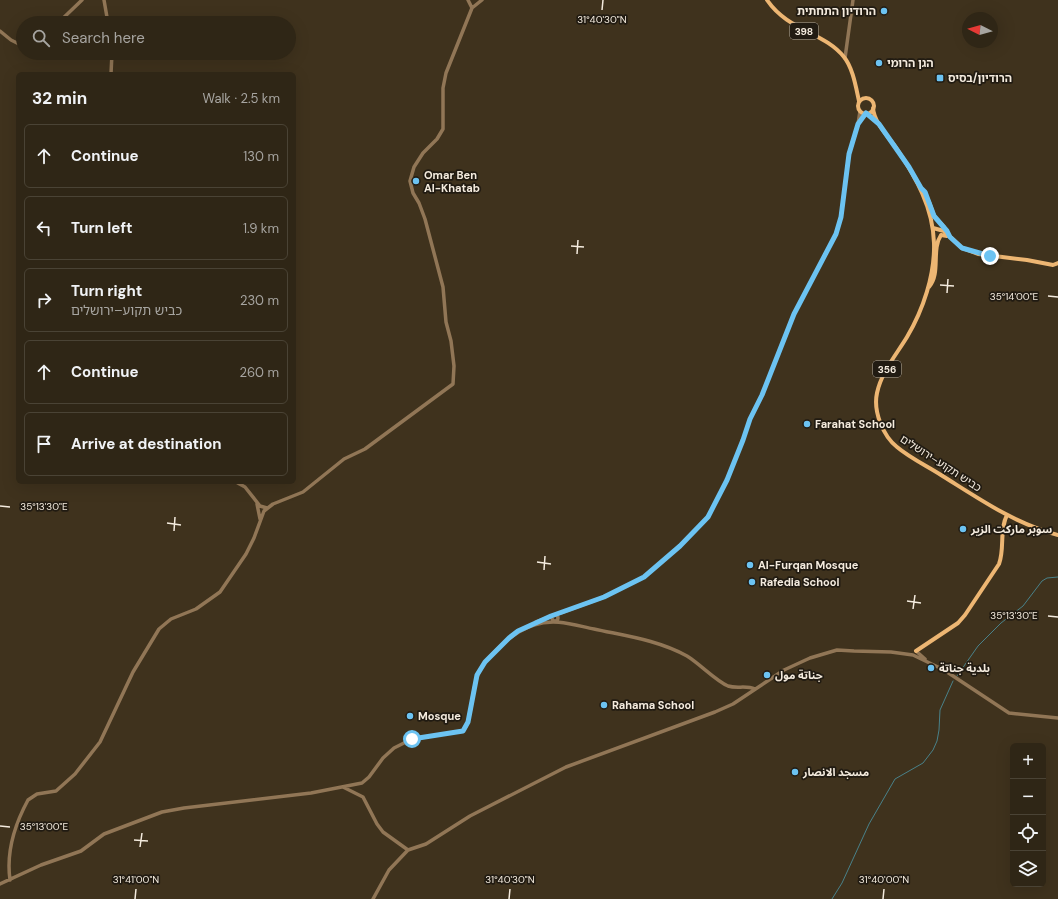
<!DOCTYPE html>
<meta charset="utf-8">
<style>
body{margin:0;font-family:"DM Sans","Noto Sans Arabic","Noto Sans Hebrew",sans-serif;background:#372e1f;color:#f1f3f6}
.controls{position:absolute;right:12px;bottom:12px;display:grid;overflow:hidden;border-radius:6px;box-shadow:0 4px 16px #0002}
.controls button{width:36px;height:36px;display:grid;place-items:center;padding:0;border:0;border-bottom:1px solid #4a4335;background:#2f2616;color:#f1f3f6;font:20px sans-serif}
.compass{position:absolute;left:962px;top:12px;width:36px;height:36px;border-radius:50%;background:#2f2616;box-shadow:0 4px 16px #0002;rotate:276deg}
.stop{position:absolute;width:12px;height:12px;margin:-9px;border:3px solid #6cc3f2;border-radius:50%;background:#fff}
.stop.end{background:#6cc3f2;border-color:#fff;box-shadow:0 1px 4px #0008}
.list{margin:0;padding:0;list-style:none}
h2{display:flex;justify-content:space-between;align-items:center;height:52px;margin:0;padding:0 16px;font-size:17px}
h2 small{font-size:13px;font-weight:400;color:#a7a5a1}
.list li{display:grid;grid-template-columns:26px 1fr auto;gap:12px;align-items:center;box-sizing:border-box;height:64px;margin:0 8px 8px;padding:0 8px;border:1px solid #4a4335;border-radius:6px}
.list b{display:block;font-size:15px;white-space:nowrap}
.list p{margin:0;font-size:13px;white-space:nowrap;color:#a7a5a1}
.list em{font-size:13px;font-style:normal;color:#a7a5a1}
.icon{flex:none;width:22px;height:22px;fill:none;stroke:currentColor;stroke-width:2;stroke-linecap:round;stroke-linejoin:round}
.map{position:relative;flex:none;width:1058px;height:899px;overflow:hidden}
.search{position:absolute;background:#2f2616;box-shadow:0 4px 16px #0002;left:16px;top:16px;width:280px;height:44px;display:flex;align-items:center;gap:10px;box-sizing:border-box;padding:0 14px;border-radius:22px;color:#a7a5a1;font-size:15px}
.panel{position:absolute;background:#2f2616;box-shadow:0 4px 16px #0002;left:16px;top:72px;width:280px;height:412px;border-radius:6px}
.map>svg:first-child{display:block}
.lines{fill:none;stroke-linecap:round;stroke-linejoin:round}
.stream{stroke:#498189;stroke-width:1}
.minor{stroke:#917656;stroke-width:3.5}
.major{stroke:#edb673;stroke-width:4}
.route{stroke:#6cc3f2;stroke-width:5}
.ticks{fill:none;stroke:#f4ebde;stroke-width:1.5}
.poi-dot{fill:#6cc3f2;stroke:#211b12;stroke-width:1.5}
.labels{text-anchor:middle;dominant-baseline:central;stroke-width:3.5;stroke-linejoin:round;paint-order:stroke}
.shield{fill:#211b12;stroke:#b5ada1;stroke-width:1}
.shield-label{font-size:10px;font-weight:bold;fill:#f4ebde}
.poi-label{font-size:11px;font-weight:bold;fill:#f4ebde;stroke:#211b12;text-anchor:start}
.street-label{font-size:11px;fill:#f4ebde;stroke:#211b12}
.ticks-label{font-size:10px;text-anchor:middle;fill:#f4ebde;stroke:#211b12;stroke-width:3.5;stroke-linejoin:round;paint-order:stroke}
</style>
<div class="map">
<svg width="1058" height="899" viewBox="0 0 1058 899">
<rect width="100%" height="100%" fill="#3f321d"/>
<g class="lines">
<!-- stream -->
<path class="stream" d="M 957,676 L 978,646 L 1001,623 L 1023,606 L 1042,581 L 1047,578 L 1058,577
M 832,899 L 842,883 L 869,824 L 895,779 L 923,763 L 933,750 L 937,741 L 939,730 L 940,710 L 953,681"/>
<!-- minor -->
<path class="minor" d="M 104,0 L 108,23
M 468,0 L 472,8
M 58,23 L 82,0
M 0,31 L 11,40 L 23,46
M 845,58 L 853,0
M 111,74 L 112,53
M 859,123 L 866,113
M 236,482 L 245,487 L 260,506 L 267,508
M 257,504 L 260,519
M552 618a3 3 0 1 1 6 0a3 3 0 1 1-6 0Z
M 536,622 L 604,597 L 644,577 L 680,546 L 708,517 L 727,480 L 743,440 L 750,419 L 762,395 L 794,314 L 836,234 L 841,217 L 849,154 L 858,124 L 860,111
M 916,651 L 925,659
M 343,787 L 363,797 L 377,824 L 383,832 L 408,850 L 426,844 L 470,816 L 566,767 L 715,712 L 733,704 L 784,670 L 810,658 L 837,650 L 854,651 L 891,652 L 913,655 L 944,670 L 1009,713 L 1058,718
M 10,880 C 6,852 15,824 28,800 L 37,794 L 56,791 L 75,774 L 100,742 L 133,672 L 159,629 L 171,619 L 196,609 L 220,592 L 246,554 L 254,538 L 264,511 L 273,504 L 303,492 L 344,459 L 365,449 L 453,384 L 454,366 L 451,341 L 446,322 L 443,287 L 425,219 L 419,203 L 413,193 L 410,181 L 414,167 L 423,153 L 437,139 L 443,129 L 443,88 L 446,73 L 472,8 L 482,0
M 0,884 L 41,865 L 81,851 L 104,834 L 162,812 L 184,808 L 311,793 L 362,783 L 369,777 L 383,758 L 394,748 L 412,739 L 463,731 C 475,717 468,680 487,660 C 500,645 515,631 534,625 C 555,618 574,625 594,629 C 626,636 658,640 687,656 C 700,664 716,681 728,686 C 737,689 746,685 755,689
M 373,899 L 389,870 L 408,850"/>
<!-- major -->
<path class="major" d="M 767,0 C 788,31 824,32 844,57 C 853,68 856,88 859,101
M858 106a8 8 0 1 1 16 0a8 8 0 1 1-16 0Z
M 873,108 C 874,123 889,137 897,149 C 916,178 933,207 934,243 C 935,275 923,310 907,337 C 896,355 881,373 877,393 C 873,411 883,436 897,447 C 910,458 927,466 941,475 C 978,498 1015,524 1058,535
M 866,113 L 877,122
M 929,202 L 934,216 L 944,227
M 933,228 L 944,231 L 962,248 L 978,254 L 1027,260 L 1053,265 L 1058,263
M 929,287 C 941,273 931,250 941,235 L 947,236
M 916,651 L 958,623 L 965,615 L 999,564 C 1005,548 999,530 1007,515"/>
</g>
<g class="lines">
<!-- route -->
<path class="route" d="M 412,739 L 463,731 L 468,722 L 477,675 L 485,662 L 509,638 L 518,631 L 551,616 L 604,597 L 644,577 L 680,546 L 708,517 L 727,480 L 743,440 L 750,419 L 762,395 L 794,314 L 836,234 L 841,217 L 849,154 L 858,124 L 866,113 L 879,124 L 909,167 L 921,188 L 925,192 L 934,216 L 947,231 L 950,237 L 962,248 L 990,256"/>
</g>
<!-- ticks -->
<path class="ticks" d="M 602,10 L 603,0M 571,246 L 584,247M 577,254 L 578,240M 940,285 L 954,286M 947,293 L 948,279M 1048,296 L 1058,297M 0,506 L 10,507M 167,523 L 181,525M 174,531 L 175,517M 537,562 L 551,564M 544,570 L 545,556M 907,601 L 921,603M 913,609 L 915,595M 1048,616 L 1058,617M 0,826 L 10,827M 134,840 L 148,841M 140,847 L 142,833M 135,899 L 136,889M 509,899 L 510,889M 883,899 L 884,889"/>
<!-- markers -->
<g class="poi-dot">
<circle cx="884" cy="11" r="4"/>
<circle cx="879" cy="63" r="4"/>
<rect x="936" y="74" width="8" height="8" rx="2"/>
<circle cx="416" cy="181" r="4"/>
<circle cx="807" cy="424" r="4"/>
<circle cx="963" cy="529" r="4"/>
<circle cx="750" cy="565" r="4"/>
<circle cx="752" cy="582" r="4"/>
<circle cx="931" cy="668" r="4"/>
<circle cx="767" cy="675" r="4"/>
<circle cx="604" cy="705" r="4"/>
<circle cx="410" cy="716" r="4"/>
<circle cx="795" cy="772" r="4"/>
</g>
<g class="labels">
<!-- shield labels -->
<g class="shield">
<rect x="790" y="23" width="28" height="16" rx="3"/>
<rect x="873" y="361" width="28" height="16" rx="3"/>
</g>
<g class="shield-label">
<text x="804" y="31">398</text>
<text x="887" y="369">356</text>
</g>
<!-- poi labels -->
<g class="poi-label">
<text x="876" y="11" text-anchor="end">הרודיון התחתית</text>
<text x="887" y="63">הגן הרומי</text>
<text x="948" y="78">הרודיון/בסיס</text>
<text x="424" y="175">Omar Ben<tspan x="424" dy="13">Al-Khatab</tspan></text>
<text x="815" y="424">Farahat School</text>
<text x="971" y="529">سوبر ماركت الزير</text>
<text x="758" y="565">Al-Furqan Mosque</text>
<text x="760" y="582">Rafedia School</text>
<text x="939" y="668">بلدية جناتة</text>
<text x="775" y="675">جناتة مول</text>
<text x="612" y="705">Rahama School</text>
<text x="418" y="716">Mosque</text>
<text x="803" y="772">مسجد الانصار</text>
</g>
<!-- street labels -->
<g class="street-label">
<text transform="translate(941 463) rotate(33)">כביש תקוע–ירושלים</text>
</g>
</g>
<g class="ticks-label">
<text x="602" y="23">31°40'30"N</text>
<text x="1014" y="300">35°14'00"E</text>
<text x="44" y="510">35°13'30"E</text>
<text x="1014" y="619">35°13'30"E</text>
<text x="44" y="830">35°13'00"E</text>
<text x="136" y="883">31°41'00"N</text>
<text x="510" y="883">31°40'30"N</text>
<text x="884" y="883">31°40'00"N</text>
</g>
</svg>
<div class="controls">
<button>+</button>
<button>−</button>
<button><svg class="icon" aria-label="locate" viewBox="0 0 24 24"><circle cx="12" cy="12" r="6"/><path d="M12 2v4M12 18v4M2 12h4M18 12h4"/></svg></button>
<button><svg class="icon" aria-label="layers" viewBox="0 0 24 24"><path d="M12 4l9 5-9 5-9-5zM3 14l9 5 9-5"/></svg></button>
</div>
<svg class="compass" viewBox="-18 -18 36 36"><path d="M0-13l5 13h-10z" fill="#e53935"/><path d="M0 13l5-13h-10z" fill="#a7a5a1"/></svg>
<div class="stop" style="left:412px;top:739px"></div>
<div class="stop end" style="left:990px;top:256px"></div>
<div class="search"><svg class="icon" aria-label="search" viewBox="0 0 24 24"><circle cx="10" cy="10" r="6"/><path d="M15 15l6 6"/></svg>Search here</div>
<section class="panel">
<h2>32 min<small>Walk · 2.5 km</small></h2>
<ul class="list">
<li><svg class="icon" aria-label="ahead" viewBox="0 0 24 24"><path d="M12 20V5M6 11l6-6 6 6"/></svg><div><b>Continue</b></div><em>130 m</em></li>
<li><svg class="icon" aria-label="left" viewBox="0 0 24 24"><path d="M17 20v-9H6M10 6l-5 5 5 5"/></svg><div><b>Turn left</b></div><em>1.9 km</em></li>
<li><svg class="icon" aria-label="right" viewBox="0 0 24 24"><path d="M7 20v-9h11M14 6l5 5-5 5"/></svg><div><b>Turn right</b><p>כביש תקוע–ירושלים</p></div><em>230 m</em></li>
<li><svg class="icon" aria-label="ahead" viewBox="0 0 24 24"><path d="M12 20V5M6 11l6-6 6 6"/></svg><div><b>Continue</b></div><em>260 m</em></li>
<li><svg class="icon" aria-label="arrive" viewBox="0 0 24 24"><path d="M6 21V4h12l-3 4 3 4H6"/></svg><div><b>Arrive at destination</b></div></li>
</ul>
</section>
</div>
